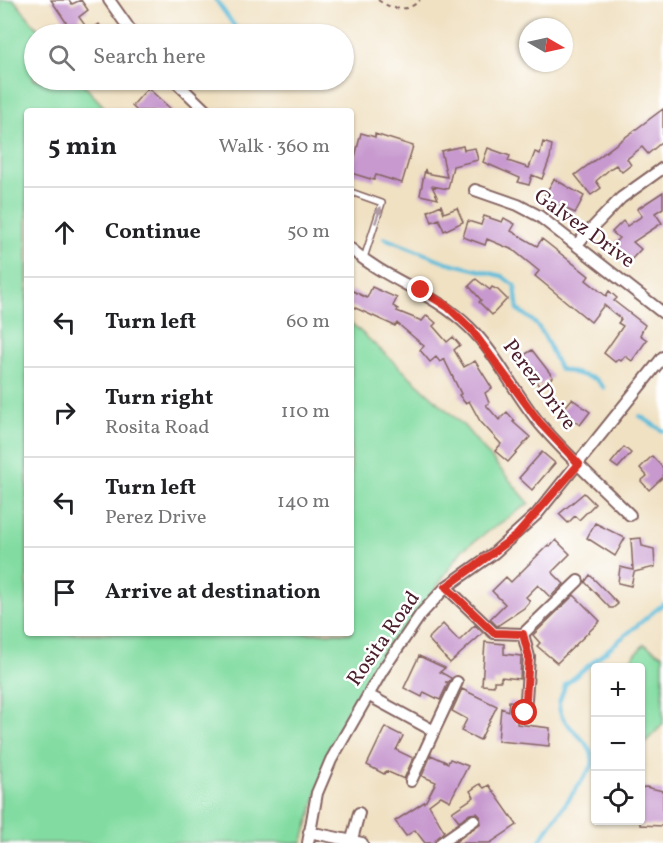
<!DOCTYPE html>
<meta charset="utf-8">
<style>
body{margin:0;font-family:Vollkorn,serif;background:#f2f2f2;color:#202124}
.controls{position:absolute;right:18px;bottom:18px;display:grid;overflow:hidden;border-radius:6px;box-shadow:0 2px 4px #0004}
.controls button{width:54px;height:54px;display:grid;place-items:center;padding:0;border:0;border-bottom:2px solid #e0e0e0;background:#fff;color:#202124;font:30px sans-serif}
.compass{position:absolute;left:519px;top:18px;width:54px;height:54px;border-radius:50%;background:#fff;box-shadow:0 2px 4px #0004;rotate:99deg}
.stop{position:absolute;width:18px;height:18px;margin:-14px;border:4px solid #d93025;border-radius:50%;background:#fff}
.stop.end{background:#d93025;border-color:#fff;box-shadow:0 2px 6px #0008}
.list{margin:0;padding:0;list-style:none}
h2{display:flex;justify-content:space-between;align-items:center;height:78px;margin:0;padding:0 24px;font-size:26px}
h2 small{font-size:20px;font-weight:400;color:#757577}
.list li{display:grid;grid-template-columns:39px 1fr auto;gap:18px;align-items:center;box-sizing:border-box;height:90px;padding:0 24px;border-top:2px solid #e0e0e0}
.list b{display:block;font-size:22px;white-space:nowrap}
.list p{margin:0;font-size:20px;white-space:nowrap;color:#757577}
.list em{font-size:20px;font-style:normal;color:#757577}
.icon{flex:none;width:33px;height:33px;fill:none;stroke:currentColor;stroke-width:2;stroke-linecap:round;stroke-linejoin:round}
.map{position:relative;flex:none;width:663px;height:843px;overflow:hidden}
.search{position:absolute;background:#fff;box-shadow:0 2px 4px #0004;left:24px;top:24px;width:330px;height:66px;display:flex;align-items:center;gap:15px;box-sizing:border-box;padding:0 21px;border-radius:33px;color:#757577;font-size:22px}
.panel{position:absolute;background:#fff;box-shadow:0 2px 4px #0004;left:24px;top:108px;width:330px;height:528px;border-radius:6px}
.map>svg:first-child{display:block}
.green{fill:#82dca1;stroke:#667e66;stroke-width:1.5}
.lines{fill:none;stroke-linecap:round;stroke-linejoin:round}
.stream{stroke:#5cbcda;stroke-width:4}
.building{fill:#c799cf}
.lane-casing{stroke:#846360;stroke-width:8}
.street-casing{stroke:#846360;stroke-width:14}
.path{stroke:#846360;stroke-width:2;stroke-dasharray:4.5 4.5;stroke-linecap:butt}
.lane{stroke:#fff;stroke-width:5}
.street{stroke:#fff;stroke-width:10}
.oneway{fill:#ae9aa0}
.route{stroke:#d93025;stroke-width:8}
.labels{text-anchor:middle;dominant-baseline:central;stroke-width:5;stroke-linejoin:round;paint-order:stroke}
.street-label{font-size:21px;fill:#4a1f2b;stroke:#fff}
</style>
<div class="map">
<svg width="663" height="843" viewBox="0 0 663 843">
<rect width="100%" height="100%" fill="#fff"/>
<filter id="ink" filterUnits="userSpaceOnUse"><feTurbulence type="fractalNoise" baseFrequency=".0167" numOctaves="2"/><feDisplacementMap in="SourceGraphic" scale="12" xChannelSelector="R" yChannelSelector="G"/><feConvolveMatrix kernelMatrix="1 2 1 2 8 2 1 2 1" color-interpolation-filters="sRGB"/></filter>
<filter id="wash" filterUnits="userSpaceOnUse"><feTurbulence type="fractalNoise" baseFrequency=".008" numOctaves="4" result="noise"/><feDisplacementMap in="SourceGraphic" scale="24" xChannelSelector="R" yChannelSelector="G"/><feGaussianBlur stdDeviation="1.35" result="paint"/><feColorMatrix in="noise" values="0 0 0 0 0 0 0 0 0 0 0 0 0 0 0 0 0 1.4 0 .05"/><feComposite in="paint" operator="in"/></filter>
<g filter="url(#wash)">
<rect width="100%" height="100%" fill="#f0e1c3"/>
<!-- green -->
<path class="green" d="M 0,0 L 14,0 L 42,34 L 34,34 L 34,80 L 79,80 L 108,111 L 27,111 L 27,633 L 351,633 L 351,323 L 464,426 L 529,503 L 462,550 L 336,732 L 302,843 L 0,843 Z
M 644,644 L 663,655 L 663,724 L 641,747 L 640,668 L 624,667 Z"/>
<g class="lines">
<!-- stream -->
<path class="stream" d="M 216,0 L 240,34
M 384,238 L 446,262 L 502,276 L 515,286 L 518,310 C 547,328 545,341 560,369 L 596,379 L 604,388
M 640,416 L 663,431
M 538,843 L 592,766 C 596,737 559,730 559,704 C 560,698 564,691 565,685 L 663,604"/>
</g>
<g id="blocks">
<!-- building -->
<path class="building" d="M 51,0 L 69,0 L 72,4 L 81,0 L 88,10 L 79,17 L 89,31 L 99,24 L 106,34 L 74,34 Z
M 148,88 L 173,111 L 137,111 L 132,106 Z
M 663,109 L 663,141 L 648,154 L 642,147 L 627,159 L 631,165 L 622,172 L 616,165 L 611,168 L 596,181 L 601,188 L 591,195 L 575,175 Z
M 361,133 L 375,137 L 375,134 L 413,146 L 402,183 L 376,175 L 374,180 L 351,173 Z
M 543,142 L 552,145 L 550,158 L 542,179 L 532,175 L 529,185 L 518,182 L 520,178 L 483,162 L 488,148 L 510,156 L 508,161 L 529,168 L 535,152 L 540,154 Z
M 463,146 L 464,150 L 475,148 L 478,160 L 453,166 L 448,189 L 432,186 L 438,199 L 420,195 L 425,169 L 426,173 L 447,177 L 441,151 Z
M 554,179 L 584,196 L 575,213 L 543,198 Z
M 663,192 L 663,208 L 655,213 L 662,223 L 633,242 L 641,249 L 630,261 L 613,244 L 619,238 L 612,232 L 623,221 L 627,226 L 642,216 L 637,209 Z
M 441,205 L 444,213 L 457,208 L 463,222 L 444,231 L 439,219 L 432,222 L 428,211 Z
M 484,216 L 502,222 L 504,218 L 515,224 L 511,231 L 537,246 L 542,239 L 589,276 L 586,280 L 606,296 L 609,291 L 617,298 L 614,301 L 645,325 L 640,335 L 647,340 L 632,361 L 625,356 L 621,361 L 618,359 L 615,362 L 604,353 L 623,326 L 618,323 L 621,319 L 604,305 L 591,322 L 535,276 L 539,271 L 513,250 L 487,239 L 485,245 L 463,237 L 468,221 L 481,225 Z
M 476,279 L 490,290 L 492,287 L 498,290 L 507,299 L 492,315 L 479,302 L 481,300 L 469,286 Z
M 372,287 L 397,298 L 393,306 L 398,309 L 397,311 L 422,321 L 427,315 L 436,323 L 433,326 L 447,342 L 453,337 L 460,345 L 454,350 L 464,367 L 475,361 L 492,388 L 485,393 L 489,403 L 486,405 L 499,420 L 507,412 L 515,421 L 513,422 L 530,437 L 508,462 L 495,451 L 501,444 L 480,421 L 469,401 L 465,403 L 459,395 L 461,394 L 444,359 L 440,362 L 436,357 L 430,362 L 420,350 L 424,346 L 397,323 L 395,326 L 351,306 L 351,290 L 367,298 Z
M 532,350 L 553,377 L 539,386 L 532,375 L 529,376 L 521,357 Z
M 572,399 L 590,412 L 580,425 L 561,412 Z
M 624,447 L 631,453 L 618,468 L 611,463 Z
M 542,452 L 555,463 L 532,490 L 519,478 Z
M 652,456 L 663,468 L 663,477 L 649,490 L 641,481 L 647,476 L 640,468 Z
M 584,493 L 595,504 L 579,520 L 575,516 L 568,523 L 559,514 Z
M 595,523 L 625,538 L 615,556 L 587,538 Z
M 641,538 L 642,546 L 654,549 L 655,567 L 634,572 L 631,586 L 618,583 L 620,567 L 633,570 L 631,539 Z
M 556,540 L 570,554 L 552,572 L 564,584 L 550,597 L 538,585 L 526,597 L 530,601 L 524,608 L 497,626 L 490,619 L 505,604 L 492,591 L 506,577 L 511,582 L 548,545 L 550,547 Z
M 590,575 L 618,604 L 613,608 L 610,608 L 585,582 Z
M 574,595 L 600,621 L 557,663 L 537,646 L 540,643 L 533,635 Z
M 443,624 L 459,641 L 475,625 L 483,633 L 450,663 L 428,639 Z
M 485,642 L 504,644 L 504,654 L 521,656 L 520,679 L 501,677 L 501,681 L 494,681 L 494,686 L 482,685 Z
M 419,656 L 445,668 L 440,672 L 451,678 L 449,682 L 445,682 L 448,683 L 440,700 L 424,692 L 422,697 L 404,688 Z
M 462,689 L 497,706 L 480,740 L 461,731 L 467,719 L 452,711 Z
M 509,701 L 518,702 L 517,724 L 550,728 L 549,746 L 498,741 L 501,708 L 508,711 Z
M 385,727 L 403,736 L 396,750 L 413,758 L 404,779 L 386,771 L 384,774 L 367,765 Z
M 431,755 L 448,763 L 450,759 L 468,766 L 450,801 L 441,796 L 429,805 L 444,831 L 434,843 L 425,843 L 415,830 L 406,836 L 395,821 L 426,801 L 436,782 L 422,776 Z
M 480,784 L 484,788 L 489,785 L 517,825 L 490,843 L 454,843 L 481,823 L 480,816 L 477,813 L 470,814 L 459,821 L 452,812 L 474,797 L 470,791 Z
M 646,787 L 663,791 L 663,826 L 640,825 L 640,788 Z"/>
</g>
</g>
<g filter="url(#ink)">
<use href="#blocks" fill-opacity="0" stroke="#846360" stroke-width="1.5"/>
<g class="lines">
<!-- lane casing -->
<g class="lane-casing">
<path id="lane" d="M 351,192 L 382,203 L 364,258"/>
</g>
<!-- street casing -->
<g class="street-casing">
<path id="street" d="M 109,0 L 133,34
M 174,80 L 206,111
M 475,190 L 518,205 L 539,216 L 663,313
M 577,244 L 621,198 L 663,168
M 351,249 C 389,282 432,291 469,327 C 498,355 514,393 540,424 C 567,456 600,485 630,515
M 446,587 L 494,633 L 523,634 L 578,581
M 523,634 L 529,657 L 525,713
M 368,695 L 434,731 L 457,682
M 411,781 L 434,731
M 309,832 L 362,843
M 308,843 L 317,793 L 331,760 L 382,671 L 421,614 L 446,587 L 494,553 L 537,514 L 663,357
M 351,843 L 359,813
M 441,843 L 474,820"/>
</g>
<!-- path -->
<path class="path" d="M 378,0 C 392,10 407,13 420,0"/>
<!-- lane -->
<use href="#lane" class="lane"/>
<!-- street -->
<use href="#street" class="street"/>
</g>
<!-- one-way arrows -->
<defs><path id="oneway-solid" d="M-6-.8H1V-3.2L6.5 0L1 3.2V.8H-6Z" transform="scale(1.5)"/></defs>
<use class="oneway" href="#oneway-solid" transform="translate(378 215) rotate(-71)"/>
</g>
<g class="lines" filter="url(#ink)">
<!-- route -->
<path class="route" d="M 421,290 L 448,307 L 471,329 L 540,423 L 579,464 L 517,535 L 446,587 L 494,633 L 523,634 L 529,657 L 525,713"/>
</g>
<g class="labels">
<!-- street labels -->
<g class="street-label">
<text transform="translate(584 229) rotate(36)">Galvez Drive</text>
<text transform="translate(539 385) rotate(53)">Perez Drive</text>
<text transform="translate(384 639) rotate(-55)">Rosita Road</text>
</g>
</g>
</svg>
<div class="controls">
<button>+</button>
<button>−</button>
<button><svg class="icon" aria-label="locate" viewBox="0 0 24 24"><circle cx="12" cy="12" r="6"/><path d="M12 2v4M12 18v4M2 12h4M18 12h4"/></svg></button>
</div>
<svg class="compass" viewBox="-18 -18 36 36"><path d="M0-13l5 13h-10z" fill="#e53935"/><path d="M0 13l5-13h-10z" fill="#757577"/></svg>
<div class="stop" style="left:525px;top:713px"></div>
<div class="stop end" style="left:421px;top:290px"></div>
<div class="search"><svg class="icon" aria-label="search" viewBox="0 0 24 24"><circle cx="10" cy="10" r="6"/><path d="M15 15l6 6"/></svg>Search here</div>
<section class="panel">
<h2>5 min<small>Walk · 360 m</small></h2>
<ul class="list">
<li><svg class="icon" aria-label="ahead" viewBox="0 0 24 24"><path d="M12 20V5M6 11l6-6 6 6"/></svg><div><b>Continue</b></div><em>50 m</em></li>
<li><svg class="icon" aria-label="left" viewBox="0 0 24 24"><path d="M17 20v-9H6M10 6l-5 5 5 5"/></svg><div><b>Turn left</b></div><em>60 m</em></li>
<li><svg class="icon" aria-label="right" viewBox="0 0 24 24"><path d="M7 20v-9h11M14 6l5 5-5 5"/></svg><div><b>Turn right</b><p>Rosita Road</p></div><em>110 m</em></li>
<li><svg class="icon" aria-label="left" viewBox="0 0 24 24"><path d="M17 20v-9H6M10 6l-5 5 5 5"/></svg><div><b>Turn left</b><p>Perez Drive</p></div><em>140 m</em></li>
<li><svg class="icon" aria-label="arrive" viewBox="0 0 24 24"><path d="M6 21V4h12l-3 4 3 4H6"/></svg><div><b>Arrive at destination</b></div></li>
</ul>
</section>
</div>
